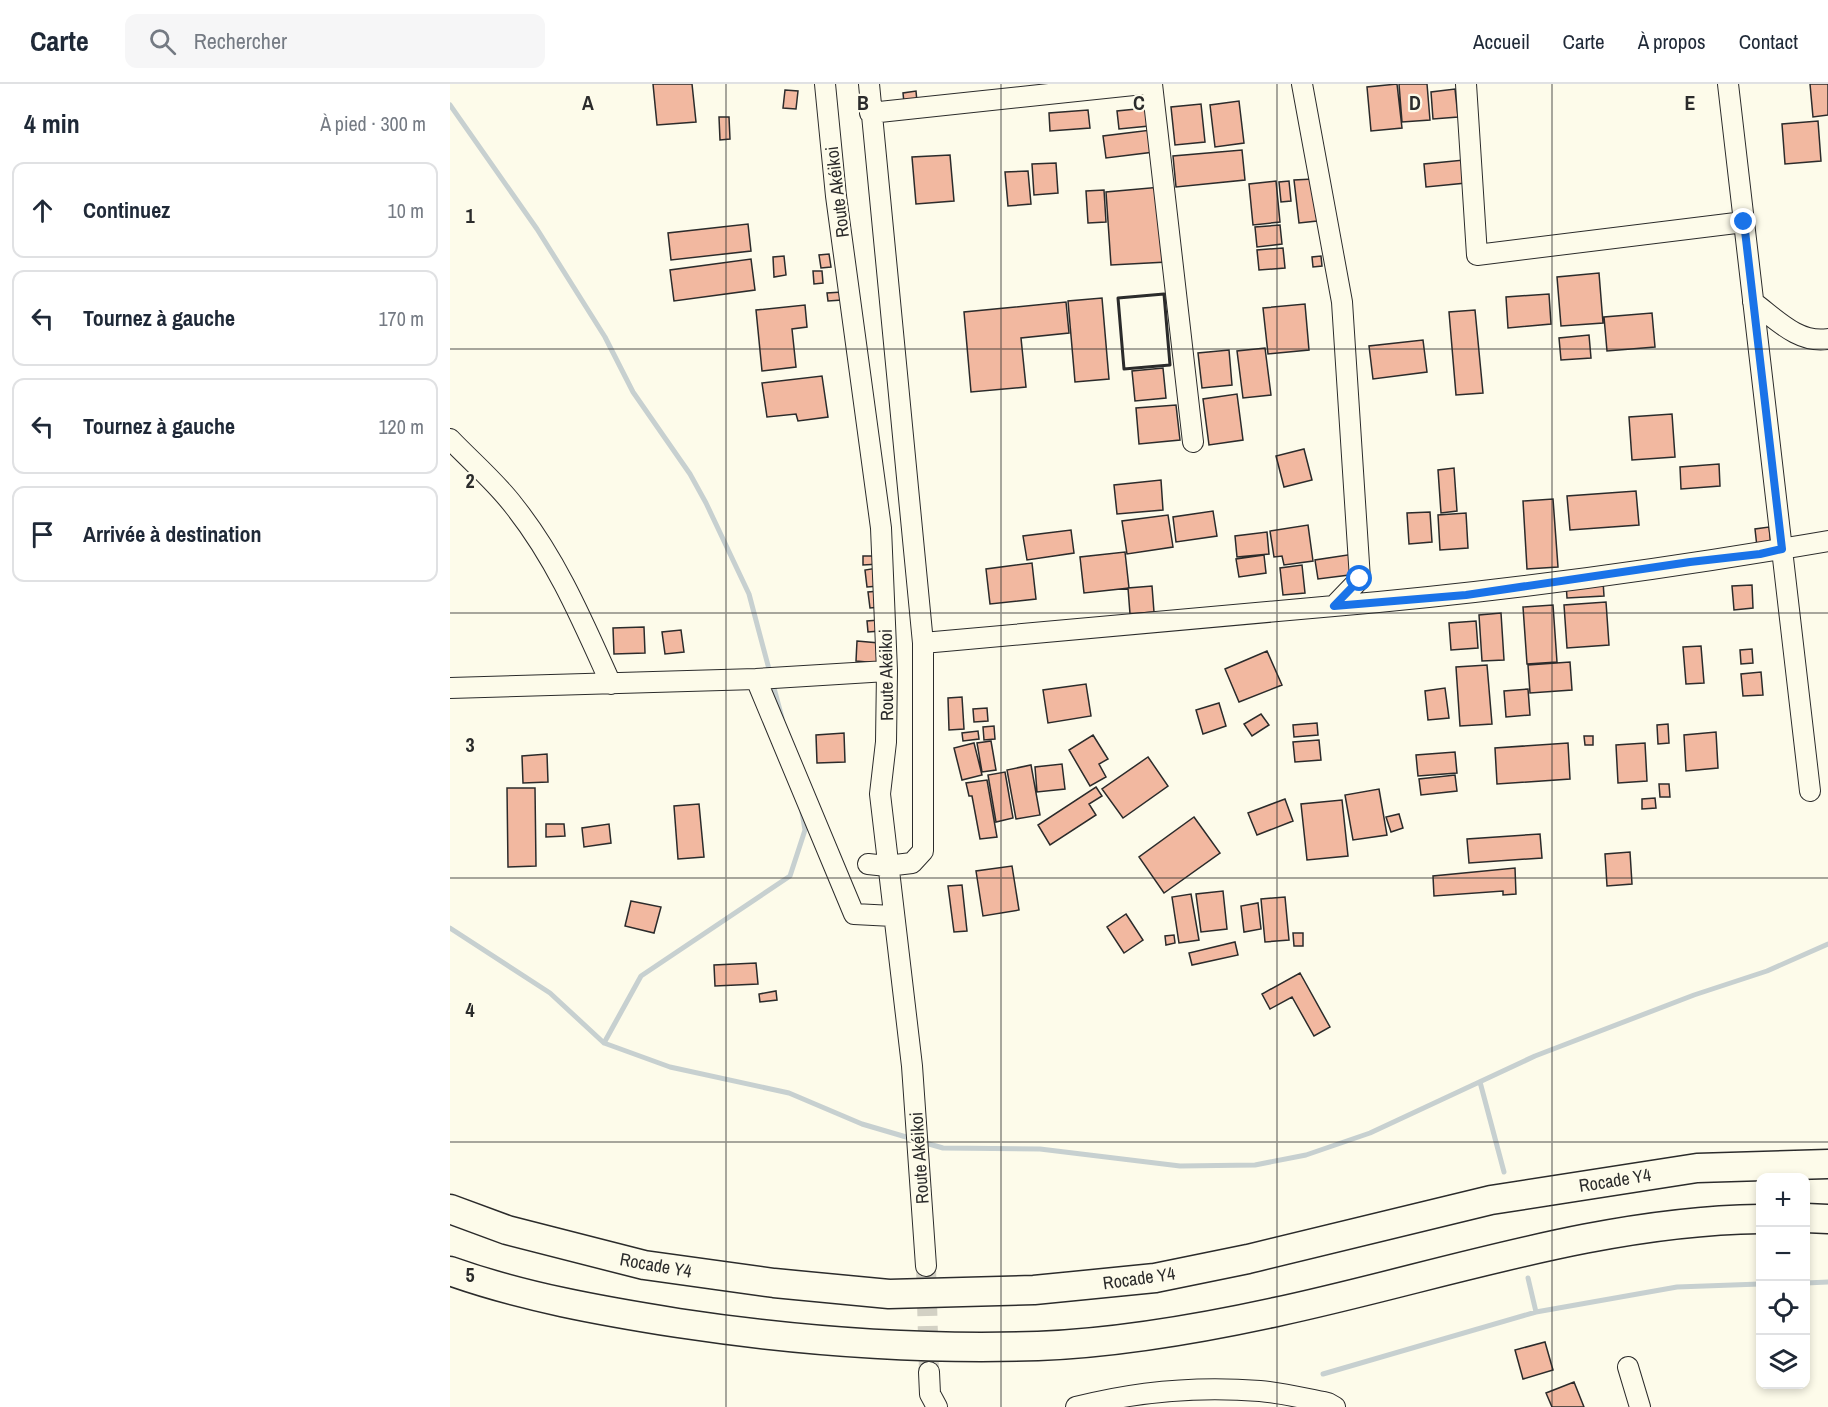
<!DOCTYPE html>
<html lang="fr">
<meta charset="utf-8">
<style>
body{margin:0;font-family:"Archivo Narrow",sans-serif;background:#f6f6f7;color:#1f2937}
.controls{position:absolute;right:18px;bottom:18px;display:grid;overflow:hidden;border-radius:12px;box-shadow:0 3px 9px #0003}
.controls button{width:54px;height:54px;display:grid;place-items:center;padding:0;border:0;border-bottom:2px solid #e0e1e3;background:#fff;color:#1f2937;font:30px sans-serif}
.stop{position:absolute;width:18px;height:18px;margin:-14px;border:4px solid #1a73e8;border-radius:50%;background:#fff}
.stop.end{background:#1a73e8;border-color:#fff;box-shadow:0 2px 6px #0008}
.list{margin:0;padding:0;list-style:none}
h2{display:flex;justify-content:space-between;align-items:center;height:78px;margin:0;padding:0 24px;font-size:26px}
h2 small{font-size:20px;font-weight:400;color:#747a83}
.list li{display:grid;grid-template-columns:39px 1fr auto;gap:18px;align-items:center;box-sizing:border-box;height:96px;margin:0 12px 12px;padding:0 12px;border:2px solid #e0e1e3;border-radius:12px}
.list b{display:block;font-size:22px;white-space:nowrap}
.list em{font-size:20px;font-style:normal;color:#747a83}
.icon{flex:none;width:33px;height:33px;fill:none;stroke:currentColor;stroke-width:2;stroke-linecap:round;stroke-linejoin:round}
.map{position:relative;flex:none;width:1378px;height:1323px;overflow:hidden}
header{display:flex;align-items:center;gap:36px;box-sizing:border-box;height:84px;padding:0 30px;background:#fff;border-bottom:2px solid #e0e1e3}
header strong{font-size:28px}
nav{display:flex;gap:33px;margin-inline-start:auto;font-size:21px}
.search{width:420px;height:54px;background:#f6f6f7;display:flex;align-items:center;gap:15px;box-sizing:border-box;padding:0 21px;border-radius:12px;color:#747a83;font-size:22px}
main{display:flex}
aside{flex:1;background:#fff}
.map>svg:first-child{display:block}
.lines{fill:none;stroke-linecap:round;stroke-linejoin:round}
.stream{stroke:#c7d0d0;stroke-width:5}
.building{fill:#f2b8a0;stroke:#2b2b2b;stroke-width:1.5}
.minor-tunnel{stroke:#d3d1c4;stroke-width:20;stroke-dasharray:20 10;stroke-linecap:butt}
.minor-casing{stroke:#2b2b2b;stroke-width:22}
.highway-casing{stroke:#2b2b2b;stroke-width:31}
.minor{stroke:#fdfbea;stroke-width:20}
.highway{stroke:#fdfbea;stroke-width:28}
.wall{stroke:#2b2b2b;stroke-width:3}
.route{stroke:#1a73e8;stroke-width:8}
.grid{fill:none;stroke:#2b2b2b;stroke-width:1.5;stroke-opacity:0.55}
.labels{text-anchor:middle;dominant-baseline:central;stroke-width:4.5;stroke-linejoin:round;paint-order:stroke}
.street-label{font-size:18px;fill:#2b2b2b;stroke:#fdfbea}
.grid-label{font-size:20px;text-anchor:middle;font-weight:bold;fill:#2b2b2b;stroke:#fdfbea;stroke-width:4.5;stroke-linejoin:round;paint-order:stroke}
</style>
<header>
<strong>Carte</strong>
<div class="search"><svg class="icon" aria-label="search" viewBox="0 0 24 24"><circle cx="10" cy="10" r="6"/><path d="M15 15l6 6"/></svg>Rechercher</div>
<nav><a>Accueil</a><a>Carte</a><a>À propos</a><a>Contact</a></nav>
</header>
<main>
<aside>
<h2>4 min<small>À pied · 300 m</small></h2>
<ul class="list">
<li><svg class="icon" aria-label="ahead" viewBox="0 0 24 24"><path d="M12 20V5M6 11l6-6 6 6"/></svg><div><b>Continuez</b></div><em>10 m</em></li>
<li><svg class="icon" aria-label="left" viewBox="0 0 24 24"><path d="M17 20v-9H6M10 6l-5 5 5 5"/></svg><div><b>Tournez à gauche</b></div><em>170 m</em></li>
<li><svg class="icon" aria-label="left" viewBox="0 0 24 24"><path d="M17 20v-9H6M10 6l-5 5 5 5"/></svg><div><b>Tournez à gauche</b></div><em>120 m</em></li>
<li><svg class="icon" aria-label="arrive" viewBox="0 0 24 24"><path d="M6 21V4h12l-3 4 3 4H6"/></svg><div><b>Arrivée à destination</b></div></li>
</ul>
</aside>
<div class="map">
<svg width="1378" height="1323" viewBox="0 0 1378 1323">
<rect width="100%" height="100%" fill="#fdfbea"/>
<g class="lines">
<!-- stream -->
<path class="stream" d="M 0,21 L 87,145 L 155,253 L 183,308 L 240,390 L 256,419 L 299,510 L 332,634
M 0,844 L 100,909 L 154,959 L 220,983 L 339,1009 L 412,1040 L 463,1055
M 154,959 L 191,892 L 340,792 L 355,746 L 352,728
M 1030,998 L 1054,1088
M 472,1058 L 493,1064 L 590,1065 L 730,1082 L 805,1081 L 856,1071 L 920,1049 L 1085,972 L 1244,911 L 1317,887 L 1378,860
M 1078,1194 L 1086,1228
M 1356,1199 L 1378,1198
M 873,1290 L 1086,1228 L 1227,1203 L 1310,1200"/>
</g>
<!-- building -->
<path class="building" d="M 203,0 L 242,0 L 246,38 L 207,41 Z
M 947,0 L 952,44 L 921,47 L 917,3 Z
M 949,0 L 977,0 L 980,36 L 952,38 Z
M 1360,0 L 1378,0 L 1378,31 L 1363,33 Z
M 1005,5 L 1008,33 L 983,35 L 981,8 Z
M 335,6 L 348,7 L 346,25 L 333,24 Z
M 466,7 L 467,18 L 454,19 L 453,9 Z
M 789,17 L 794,59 L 765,63 L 760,21 Z
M 751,20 L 755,58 L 725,61 L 721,23 Z
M 696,24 L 699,42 L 669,45 L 667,27 Z
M 638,26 L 640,44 L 600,47 L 599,29 Z
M 269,33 L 279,33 L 280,55 L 270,56 Z
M 1368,37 L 1371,77 L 1335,80 L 1332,40 Z
M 701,46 L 704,68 L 656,74 L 653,52 Z
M 792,66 L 795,96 L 726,103 L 723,72 Z
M 500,71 L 504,117 L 466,120 L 462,73 Z
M 1014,76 L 1016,99 L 976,103 L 974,80 Z
M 606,79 L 608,109 L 584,111 L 582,80 Z
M 578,87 L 581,120 L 558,122 L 555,88 Z
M 863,95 L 867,137 L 849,139 L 844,96 Z
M 826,97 L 830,138 L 803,141 L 799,100 Z
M 839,97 L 841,117 L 831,118 L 829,98 Z
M 711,103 L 717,178 L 661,181 L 656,108 Z
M 654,106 L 656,138 L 638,139 L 636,107 Z
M 298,140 L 301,167 L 221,176 L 218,149 Z
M 830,141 L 832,160 L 807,163 L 805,143 Z
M 833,164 L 835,184 L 809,186 L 807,166 Z
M 379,170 L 381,183 L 371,184 L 369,171 Z
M 334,172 L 336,191 L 324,193 L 323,173 Z
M 871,172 L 872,182 L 863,183 L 862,173 Z
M 301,175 L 305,206 L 224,217 L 220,186 Z
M 363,187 L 372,187 L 373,199 L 364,200 Z
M 1149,189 L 1153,239 L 1111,242 L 1107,193 Z
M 392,208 L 392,216 L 378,217 L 377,209 Z
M 1099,210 L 1101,240 L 1058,244 L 1056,213 Z
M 652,214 L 659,295 L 625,298 L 618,217 Z
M 616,218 L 619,249 L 571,254 L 576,303 L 521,308 L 514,228 Z
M 855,220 L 859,266 L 818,270 L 813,224 Z
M 355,221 L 357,243 L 342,245 L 346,283 L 312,287 L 306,226 Z
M 1025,226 L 1033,309 L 1006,311 L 999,228 Z
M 1202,229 L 1205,263 L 1157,267 L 1154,233 Z
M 1139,251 L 1141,274 L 1111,276 L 1109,254 Z
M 973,256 L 977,288 L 923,295 L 919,262 Z
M 815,264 L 821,311 L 793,314 L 787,267 Z
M 779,266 L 782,301 L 752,304 L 748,269 Z
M 713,284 L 716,314 L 685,317 L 682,287 Z
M 372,292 L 378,333 L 348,337 L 346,330 L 317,333 L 312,299 Z
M 787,310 L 793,356 L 759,361 L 753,315 Z
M 726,321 L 730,356 L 689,360 L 686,324 Z
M 1222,330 L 1225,373 L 1182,376 L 1179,333 Z
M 854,365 L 862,396 L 834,403 L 826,372 Z
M 1269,380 L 1270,402 L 1231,405 L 1230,383 Z
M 1004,384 L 1007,427 L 991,429 L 988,386 Z
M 711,396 L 713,426 L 667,430 L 664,401 Z
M 1186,407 L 1189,441 L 1120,446 L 1117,412 Z
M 1103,415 L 1108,483 L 1077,485 L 1073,417 Z
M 763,427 L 767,452 L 726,458 L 723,433 Z
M 980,428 L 982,458 L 959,460 L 957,429 Z
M 1016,429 L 1018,464 L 990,466 L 988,431 Z
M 718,431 L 723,463 L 677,470 L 672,437 Z
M 858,441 L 863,477 L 834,481 L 832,472 L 824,473 L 820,447 Z
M 1319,443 L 1321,462 L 1307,463 L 1305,445 Z
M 621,446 L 624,469 L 577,476 L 573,452 Z
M 817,448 L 819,470 L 787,473 L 785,452 Z
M 675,468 L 679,504 L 634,509 L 630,473 Z
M 904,470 L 907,490 L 868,495 L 865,476 Z
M 814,471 L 816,489 L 789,493 L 786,475 Z
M 413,472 L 429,472 L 429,480 L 413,481 Z
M 582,479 L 586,515 L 540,520 L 536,485 Z
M 852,481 L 855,509 L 833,511 L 830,484 Z
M 427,484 L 429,502 L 417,503 L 415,486 Z
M 1153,497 L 1154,512 L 1117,514 L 1116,499 Z
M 1302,501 L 1303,524 L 1284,526 L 1282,502 Z
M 702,502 L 704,528 L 680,530 L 678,504 Z
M 429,507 L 430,523 L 420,524 L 418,508 Z
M 1156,518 L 1159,561 L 1117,564 L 1114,521 Z
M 1103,521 L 1107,578 L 1077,580 L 1073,523 Z
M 1051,529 L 1054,576 L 1032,577 L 1029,531 Z
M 429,536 L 430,547 L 418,548 L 417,537 Z
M 1026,537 L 1028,564 L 1001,566 L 999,539 Z
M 194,543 L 195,569 L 164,570 L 163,544 Z
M 231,546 L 234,568 L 215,570 L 212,548 Z
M 407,557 L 429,559 L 428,579 L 406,577 Z
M 1251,562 L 1254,599 L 1236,600 L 1233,563 Z
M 1302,565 L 1303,579 L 1291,580 L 1290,566 Z
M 817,567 L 832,601 L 789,618 L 775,585 Z
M 1120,578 L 1122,606 L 1080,609 L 1078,581 Z
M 1037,581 L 1042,640 L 1010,642 L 1006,583 Z
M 1311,588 L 1313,611 L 1293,612 L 1291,590 Z
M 636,600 L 641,632 L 598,639 L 593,606 Z
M 995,604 L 999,634 L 978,636 L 975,607 Z
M 1078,605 L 1080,631 L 1056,633 L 1054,607 Z
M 512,613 L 514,645 L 499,646 L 498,614 Z
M 769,619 L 776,642 L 753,650 L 746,626 Z
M 537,624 L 538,637 L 524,638 L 523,625 Z
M 811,630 L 819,641 L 802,652 L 794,640 Z
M 867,639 L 868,651 L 844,653 L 843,641 Z
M 1218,640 L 1219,659 L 1208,660 L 1207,641 Z
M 544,642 L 545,655 L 534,656 L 533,643 Z
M 528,647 L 529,655 L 513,657 L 512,649 Z
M 1266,648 L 1268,684 L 1236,687 L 1234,651 Z
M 394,649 L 395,678 L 367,679 L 366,651 Z
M 643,651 L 658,675 L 649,680 L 656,693 L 640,702 L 619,666 Z
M 1134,652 L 1143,652 L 1143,661 L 1135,661 Z
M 869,656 L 871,676 L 845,678 L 843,658 Z
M 541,657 L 546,686 L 532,688 L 527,659 Z
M 524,659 L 532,691 L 512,696 L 504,664 Z
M 1118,659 L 1120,695 L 1047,700 L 1045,664 Z
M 1195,659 L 1197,697 L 1168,699 L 1166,661 Z
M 1005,668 L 1007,689 L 968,692 L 966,671 Z
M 97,670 L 98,698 L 73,699 L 72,672 Z
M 698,673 L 718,702 L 673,734 L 652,705 Z
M 612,680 L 615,705 L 587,708 L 585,683 Z
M 581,681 L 590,731 L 566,735 L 557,686 Z
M 555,688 L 563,734 L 546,738 L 538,691 Z
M 1005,691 L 1007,707 L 971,711 L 969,695 Z
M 537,696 L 547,753 L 530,755 L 522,712 L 519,712 L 516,699 Z
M 1209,700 L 1219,700 L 1220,713 L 1210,713 Z
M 646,703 L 652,712 L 639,720 L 646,731 L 600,761 L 588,741 Z
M 57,704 L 85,704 L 86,782 L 58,783 Z
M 929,705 L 937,751 L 903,756 L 895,711 Z
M 1205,714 L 1206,724 L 1192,725 L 1192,715 Z
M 835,715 L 843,737 L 807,751 L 798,729 Z
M 892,716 L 898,772 L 857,776 L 851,720 Z
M 249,720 L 254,773 L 228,775 L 224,722 Z
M 949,730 L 953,744 L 941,748 L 936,733 Z
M 744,733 L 770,769 L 714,809 L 689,773 Z
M 96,740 L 114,740 L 115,752 L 96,753 Z
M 159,740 L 161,759 L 134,763 L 132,744 Z
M 1090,750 L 1092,774 L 1019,779 L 1017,755 Z
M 1180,768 L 1182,800 L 1157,802 L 1155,770 Z
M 562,782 L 569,826 L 533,832 L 526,787 Z
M 1065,784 L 1066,810 L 1053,811 L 1053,807 L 984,812 L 983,792 Z
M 512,801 L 517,847 L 504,848 L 498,802 Z
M 773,807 L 777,845 L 751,848 L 746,810 Z
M 741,810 L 749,856 L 729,859 L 722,813 Z
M 835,813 L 839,856 L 815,858 L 811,815 Z
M 181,817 L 211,823 L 204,849 L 175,842 Z
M 808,819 L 811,845 L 794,848 L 791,822 Z
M 676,830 L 693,856 L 674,869 L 657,843 Z
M 843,849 L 853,849 L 853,862 L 844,862 Z
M 724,851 L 725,859 L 716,861 L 715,852 Z
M 785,858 L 788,871 L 742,881 L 739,869 Z
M 306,879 L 308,900 L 265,902 L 264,881 Z
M 850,889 L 880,943 L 864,952 L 842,913 L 820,925 L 812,910 Z
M 326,907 L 327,916 L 310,918 L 309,910 Z
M 1095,1258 L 1103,1286 L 1073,1295 L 1065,1266 Z
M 1124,1298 L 1134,1323 L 1102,1323 L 1096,1309 Z"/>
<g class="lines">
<!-- minor-tunnel -->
<path class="minor-tunnel" d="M 476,1182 L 479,1288"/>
<!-- minor casing -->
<g class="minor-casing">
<path id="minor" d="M 375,0 L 386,112 L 431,444 L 437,587 L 436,658 L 430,710 L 462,982 L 476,1182
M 419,0 L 473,559 L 884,522 L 910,495 L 892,218 L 852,0
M 702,0 L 743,358
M 1016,0 L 1027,171 L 1294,138
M 1278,0 L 1360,707
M 420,29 L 693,0
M 1303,218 C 1325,234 1348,260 1378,255
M 0,355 C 21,377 46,398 64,422 C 107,476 133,538 161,600
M 884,522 C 1049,508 1215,485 1378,457
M 306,595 L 404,830 L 443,832
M 0,604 L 306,595 L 437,587
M 418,780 L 437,782 L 462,779 L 473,767 L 473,559
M 1178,1283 L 1190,1323
M 479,1288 L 480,1310 L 487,1323
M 626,1323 C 684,1308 749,1302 810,1307 C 833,1309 856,1315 878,1319 L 885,1323"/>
</g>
<!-- highway casing -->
<g class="highway-casing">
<path id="highway" d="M 0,1125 L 57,1146 L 194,1181 L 324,1199 L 439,1210 L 584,1206 L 705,1194 L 798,1175 L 1041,1116 L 1247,1084 L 1378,1080
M 1356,1134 L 1378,1135
M 0,1187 C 73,1213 152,1227 228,1239 C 347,1257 467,1266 588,1262 C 667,1259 748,1245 826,1228 C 985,1194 1146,1137 1310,1135"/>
</g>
<!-- minor -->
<use href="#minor" class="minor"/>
<!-- highway -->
<use href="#highway" class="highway"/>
<!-- wall -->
<path class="wall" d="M 714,210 L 720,281 L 674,285 L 668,214 Z"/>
</g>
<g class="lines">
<!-- route -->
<path class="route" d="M 910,495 L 884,522 L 1016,511 L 1240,478 L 1310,470 L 1332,465 L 1294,138"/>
</g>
<!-- grid -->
<path class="grid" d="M 276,0 L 276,1323M 551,0 L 551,1323M 827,0 L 827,1323M 1102,0 L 1102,1323M 0,265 L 1378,265M 0,529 L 1378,529M 0,794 L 1378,794M 0,1058 L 1378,1058"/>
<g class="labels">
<!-- street labels -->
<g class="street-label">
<text transform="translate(387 108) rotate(-97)">Route Akéikoi</text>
<text transform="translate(436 591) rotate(-91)">Route Akéikoi</text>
<text transform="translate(469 1074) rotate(-94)">Route Akéikoi</text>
<text transform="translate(1165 1096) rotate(-9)">Rocade Y4</text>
<text transform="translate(206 1181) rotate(10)">Rocade Y4</text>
<text transform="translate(689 1194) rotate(-8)">Rocade Y4</text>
</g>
</g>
<g class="grid-label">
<text x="138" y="26">A</text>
<text x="413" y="26">B</text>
<text x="689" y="26">C</text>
<text x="965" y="26">D</text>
<text x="1240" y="26">E</text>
<text x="20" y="139">1</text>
<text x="20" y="404">2</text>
<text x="20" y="668">3</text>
<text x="20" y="933">4</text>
<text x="20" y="1198">5</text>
</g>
</svg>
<div class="controls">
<button>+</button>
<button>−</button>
<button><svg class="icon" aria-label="locate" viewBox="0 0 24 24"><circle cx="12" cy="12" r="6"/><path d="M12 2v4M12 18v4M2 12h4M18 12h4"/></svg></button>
<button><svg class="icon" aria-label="layers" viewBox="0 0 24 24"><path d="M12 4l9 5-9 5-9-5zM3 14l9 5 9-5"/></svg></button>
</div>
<div class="stop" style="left:910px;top:495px"></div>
<div class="stop end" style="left:1294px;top:138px"></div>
</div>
</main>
